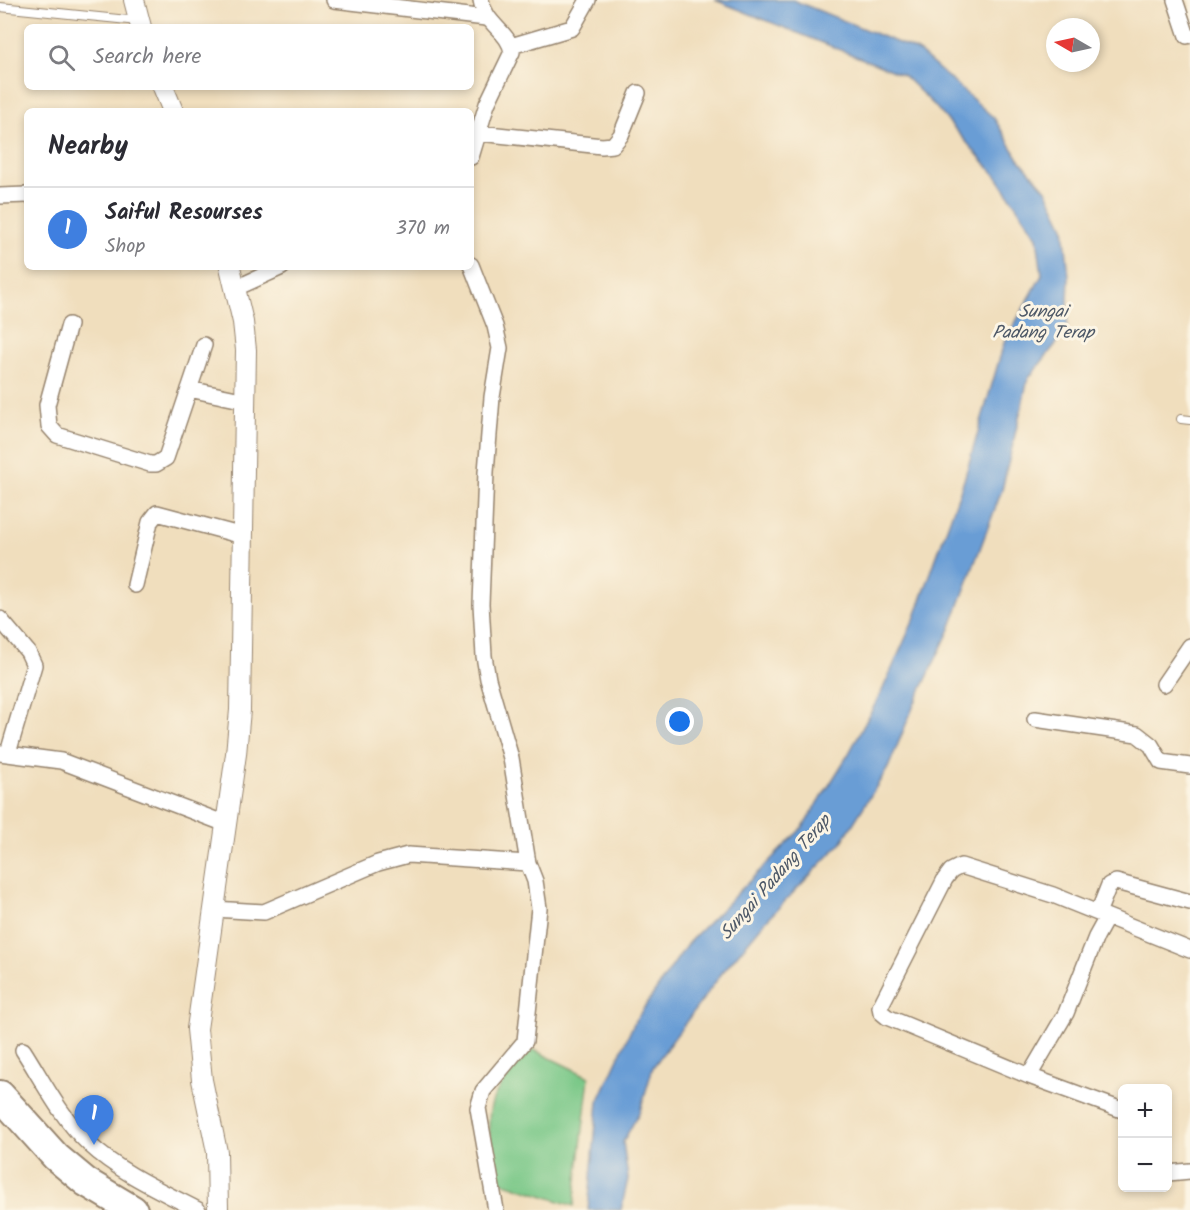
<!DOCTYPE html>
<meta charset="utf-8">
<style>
body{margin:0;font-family:Kalam,sans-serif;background:#f2f2f3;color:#2b2b33}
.controls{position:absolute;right:18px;bottom:18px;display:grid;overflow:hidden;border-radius:9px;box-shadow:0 3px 9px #0003}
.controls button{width:54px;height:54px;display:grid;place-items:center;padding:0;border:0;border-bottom:2px solid #e1e1e2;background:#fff;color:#2b2b33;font:30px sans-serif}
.compass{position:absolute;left:1046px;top:18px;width:54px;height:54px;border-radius:50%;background:#fff;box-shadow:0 3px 9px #0003;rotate:279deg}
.you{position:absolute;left:680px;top:722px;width:21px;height:21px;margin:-15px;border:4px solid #fff;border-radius:50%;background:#1a73e8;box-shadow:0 0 0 9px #1a73e833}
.badge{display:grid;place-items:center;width:39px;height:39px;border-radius:50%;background:#2563eb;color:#fff;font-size:20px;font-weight:700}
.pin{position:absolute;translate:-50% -50px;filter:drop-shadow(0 2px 3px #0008)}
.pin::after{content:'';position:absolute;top:32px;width:21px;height:18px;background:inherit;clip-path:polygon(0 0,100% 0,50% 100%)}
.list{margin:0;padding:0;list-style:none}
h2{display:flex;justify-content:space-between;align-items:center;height:78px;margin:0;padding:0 24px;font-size:26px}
h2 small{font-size:20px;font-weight:400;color:#7c7c81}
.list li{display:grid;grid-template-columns:39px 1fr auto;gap:18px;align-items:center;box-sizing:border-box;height:84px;padding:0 24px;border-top:2px solid #e1e1e2}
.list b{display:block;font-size:22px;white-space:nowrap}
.list p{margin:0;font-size:20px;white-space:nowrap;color:#7c7c81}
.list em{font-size:20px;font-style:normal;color:#7c7c81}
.icon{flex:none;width:33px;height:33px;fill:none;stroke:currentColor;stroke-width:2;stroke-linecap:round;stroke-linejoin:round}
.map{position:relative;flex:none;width:1190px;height:1210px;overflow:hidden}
.search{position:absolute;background:#fff;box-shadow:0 3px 9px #0003;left:24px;top:24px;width:450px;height:66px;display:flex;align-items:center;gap:15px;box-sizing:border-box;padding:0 21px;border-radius:9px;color:#7c7c81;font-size:22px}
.panel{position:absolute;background:#fff;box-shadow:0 3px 9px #0003;left:24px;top:108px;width:450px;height:162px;border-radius:9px}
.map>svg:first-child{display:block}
.green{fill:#7ac888;stroke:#5a7953;stroke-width:1.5}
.water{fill:#699dd5;stroke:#52647a;stroke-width:1.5}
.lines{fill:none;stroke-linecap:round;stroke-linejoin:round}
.service-casing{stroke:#96846e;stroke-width:10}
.minor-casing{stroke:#96846e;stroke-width:18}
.tertiary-casing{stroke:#96846e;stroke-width:22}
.motorway-casing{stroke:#96846e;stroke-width:32}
.service{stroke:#fff;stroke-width:8}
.minor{stroke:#fff;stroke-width:15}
.tertiary{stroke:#fff;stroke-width:20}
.motorway{stroke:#fff;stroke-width:28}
.labels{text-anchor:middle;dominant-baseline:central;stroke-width:6;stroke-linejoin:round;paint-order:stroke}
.water-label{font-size:18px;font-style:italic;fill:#4d5867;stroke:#fcf5e5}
</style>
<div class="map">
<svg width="1190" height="1210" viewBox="0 0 1190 1210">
<rect width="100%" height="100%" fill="#fcf5e5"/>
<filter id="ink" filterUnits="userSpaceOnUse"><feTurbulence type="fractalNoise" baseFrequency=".0167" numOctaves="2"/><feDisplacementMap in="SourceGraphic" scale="12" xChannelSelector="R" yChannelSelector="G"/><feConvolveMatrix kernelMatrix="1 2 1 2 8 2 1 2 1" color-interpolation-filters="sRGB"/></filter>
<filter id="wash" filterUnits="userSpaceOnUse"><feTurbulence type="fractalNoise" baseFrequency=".008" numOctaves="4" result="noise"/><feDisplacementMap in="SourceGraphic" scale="24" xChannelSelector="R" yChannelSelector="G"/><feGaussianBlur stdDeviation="1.35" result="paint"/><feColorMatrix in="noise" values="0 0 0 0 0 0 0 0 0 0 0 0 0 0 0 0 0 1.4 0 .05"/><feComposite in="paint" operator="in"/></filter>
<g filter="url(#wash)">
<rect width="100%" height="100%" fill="#f0debd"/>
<!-- green -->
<path class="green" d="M 532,1049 L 589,1077 L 574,1206 L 499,1181 C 494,1153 481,1120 496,1093 C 505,1077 520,1063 532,1049 Z"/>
<!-- water -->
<path class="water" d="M 715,0 L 793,0 L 918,51 L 994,118 L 1019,159 L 1046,190 L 1064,227 L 1069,277 L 1067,330 L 1028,379 L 1002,490 L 950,629 L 914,705 L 888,768 L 841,843 L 763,924 L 722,973 L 653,1067 L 640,1111 L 623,1142 L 628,1179 L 621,1210 L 588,1210 L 598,1102 L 635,1021 L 688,943 L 803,827 L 848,755 L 881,693 L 915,617 L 964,480 L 1004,343 L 1042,275 L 1037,237 L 997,177 L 934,105 L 903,75 Z"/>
</g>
<g filter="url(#ink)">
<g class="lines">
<!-- service casing -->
<g class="service-casing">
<path id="service" d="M 0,7 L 138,21
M 1181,419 L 1190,420"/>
</g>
<!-- minor casing -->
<g class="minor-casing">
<path id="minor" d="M 334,0 L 486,18
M 1175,0 L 1187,36
M 511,46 L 572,28 L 588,0
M 479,133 L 602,146 L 613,145 L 621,135 L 638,93
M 471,157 L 487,104 L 512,52 C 509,31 485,25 481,0
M 0,196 L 27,195
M 471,265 L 495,326 L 500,348 L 492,397 L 486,472 L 481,604 L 484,656 L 488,679 L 511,758 L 528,863 L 535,881 L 539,908 L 525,1041 L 483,1091 L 478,1108 L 496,1210
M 236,288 L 282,267
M 69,325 L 47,405 L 49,426 L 57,435 L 150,464 L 156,464 L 166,458 L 204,345
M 189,389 L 246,401
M 135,585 L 150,522 L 157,513 L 243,536
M 0,619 L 28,652 L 34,665 L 8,753
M 1164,684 L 1190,646
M 1035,719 L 1137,734 L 1151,745 L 1161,762 L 1190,766
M 0,753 L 61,761 L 226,824
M 214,909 L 264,912 L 378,863 L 408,855 L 528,863
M 1098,913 L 1109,885 L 1116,882 L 1190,902
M 23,1050 C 43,1081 61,1118 89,1144 C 119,1172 161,1191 198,1210
M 1029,1076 L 1066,1013 L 1096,937 L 1107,917
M 1122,1110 L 1029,1076 L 887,1017 L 881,1012 L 880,1007 L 945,879 L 951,871 L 961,866 L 1053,895 L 1190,950
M 1168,1173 L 1190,1171"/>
</g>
<!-- tertiary casing -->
<g class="tertiary-casing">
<path id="tertiary" d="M 134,0 L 141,27
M 163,87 L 173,111
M 218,1210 L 217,1152 L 202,1080 L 197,1029 L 236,754 L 240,710 L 246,350 L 243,322 L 230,267"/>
</g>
<!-- motorway casing -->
<g class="motorway-casing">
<path id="motorway" d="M 0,1095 L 56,1157 L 86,1182 L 133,1210"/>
</g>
<!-- service -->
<use href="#service" class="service"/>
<!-- minor -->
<use href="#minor" class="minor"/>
<!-- tertiary -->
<use href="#tertiary" class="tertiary"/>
<!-- motorway -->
<use href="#motorway" class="motorway"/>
</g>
</g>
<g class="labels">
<!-- water labels -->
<g class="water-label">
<text x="1043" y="312">Sungai<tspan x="1043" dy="21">Padang Terap</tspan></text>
<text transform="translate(776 878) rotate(-49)">Sungai Padang Terap</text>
</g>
</g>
</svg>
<div class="controls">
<button>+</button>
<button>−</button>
</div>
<svg class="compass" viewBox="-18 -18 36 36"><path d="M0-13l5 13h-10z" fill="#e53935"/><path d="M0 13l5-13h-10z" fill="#7c7c81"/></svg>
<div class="you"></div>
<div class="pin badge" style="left:94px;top:1145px;background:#3f7fe0">1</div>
<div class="search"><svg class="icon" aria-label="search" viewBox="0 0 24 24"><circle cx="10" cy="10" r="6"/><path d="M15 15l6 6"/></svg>Search here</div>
<section class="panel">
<h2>Nearby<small></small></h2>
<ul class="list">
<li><span class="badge" style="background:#3f7fe0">1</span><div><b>Saiful Resourses</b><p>Shop</p></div><em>370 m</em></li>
</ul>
</section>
</div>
